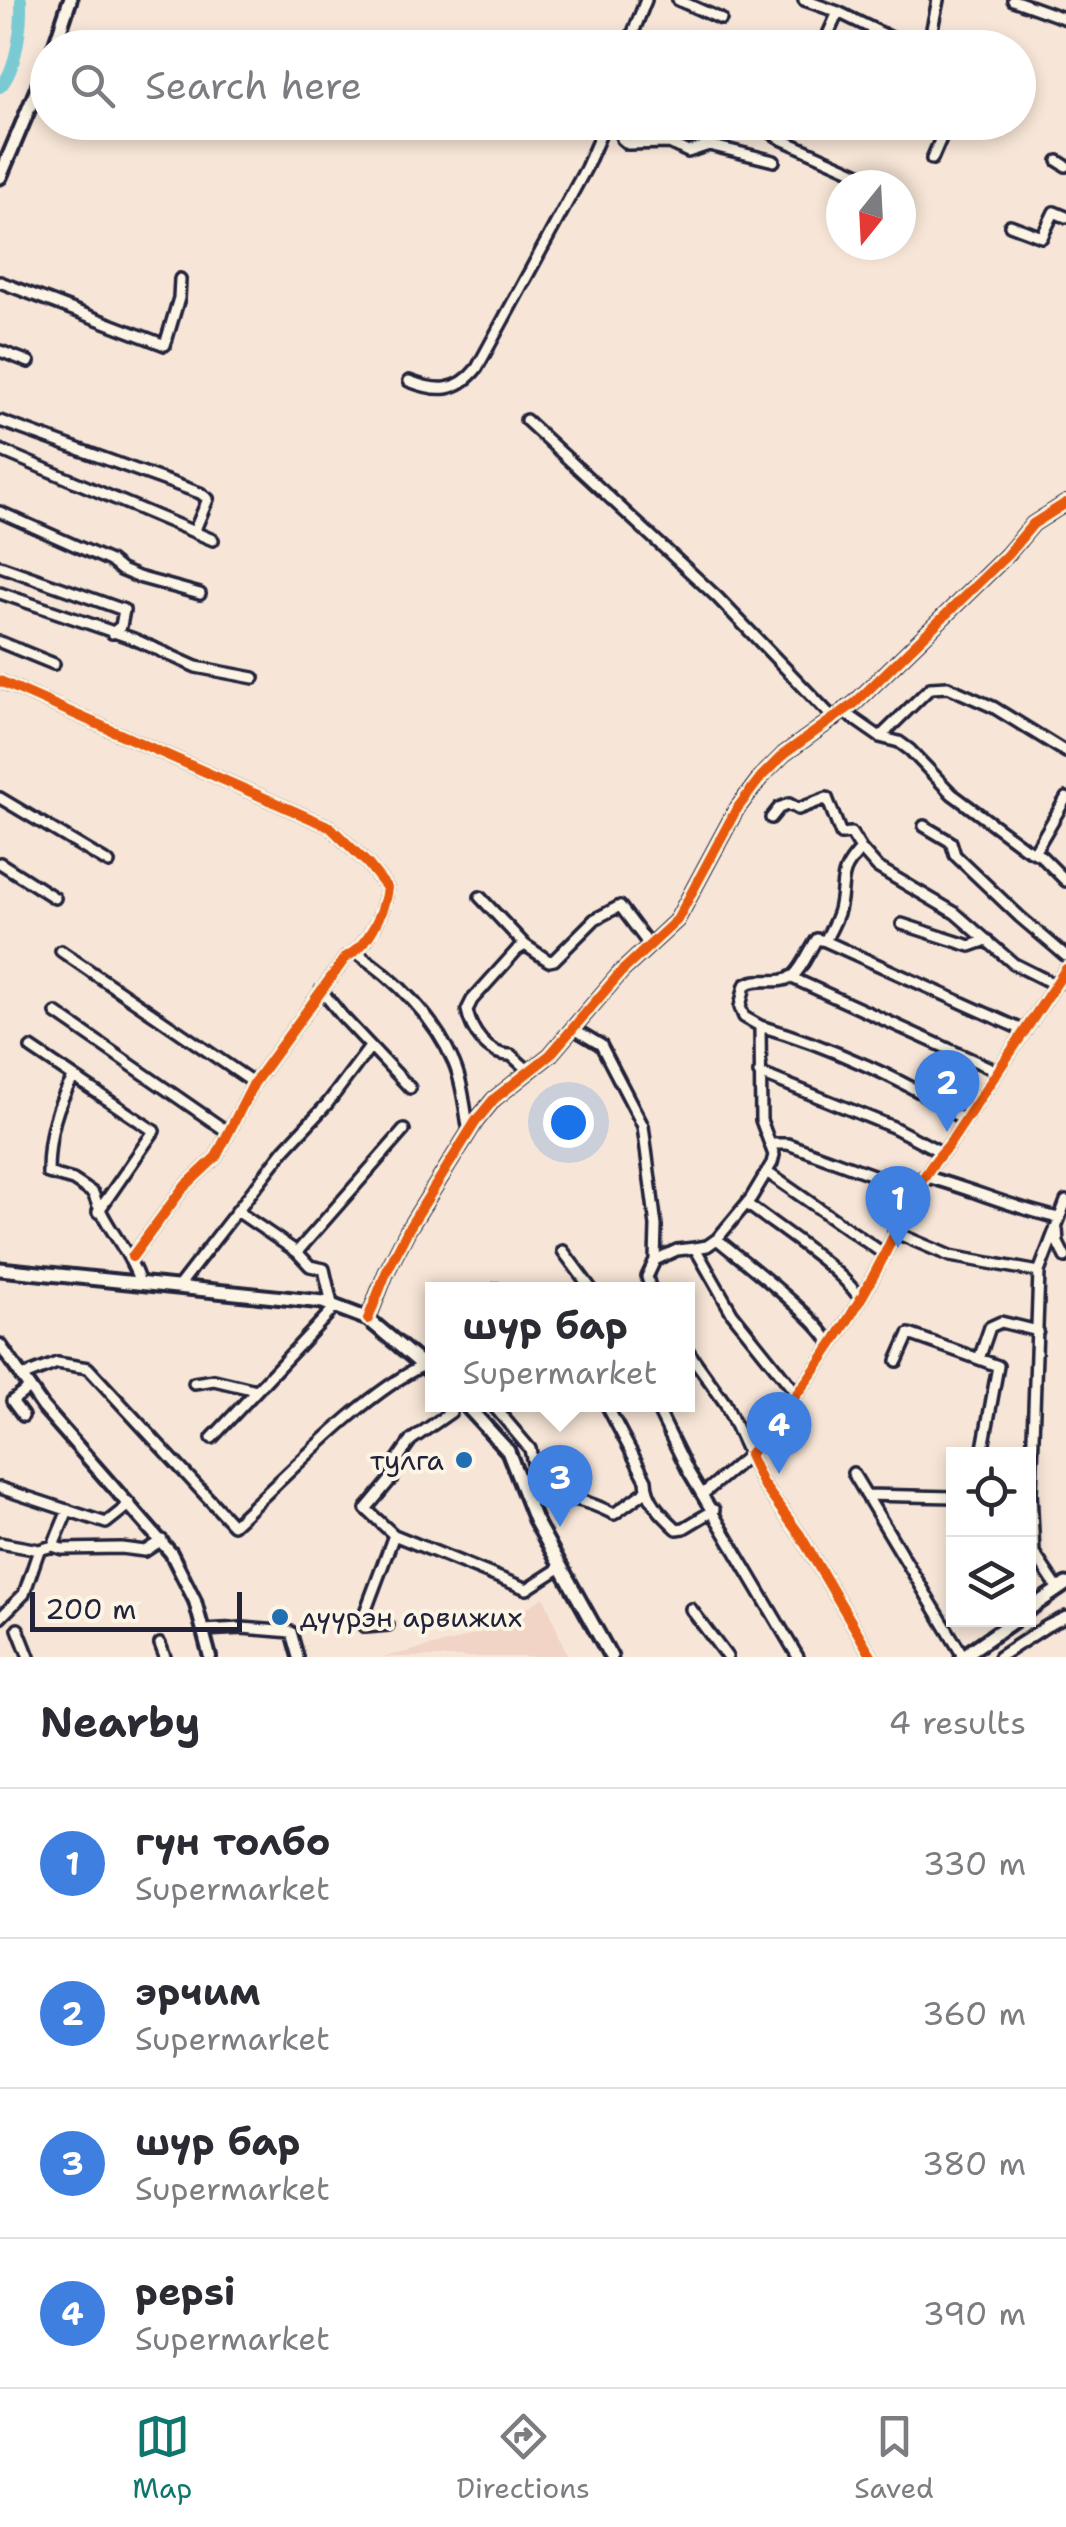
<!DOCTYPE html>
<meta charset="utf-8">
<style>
body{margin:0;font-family:"Shantell Sans",sans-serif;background:#f7f7f7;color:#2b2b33}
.controls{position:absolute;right:30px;bottom:30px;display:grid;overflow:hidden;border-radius:0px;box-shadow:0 5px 15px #0003}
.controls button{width:90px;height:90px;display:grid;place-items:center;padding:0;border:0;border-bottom:2px solid #e1e1e2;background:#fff;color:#2b2b33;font:50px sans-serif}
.compass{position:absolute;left:826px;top:170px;width:90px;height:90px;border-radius:50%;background:#fff;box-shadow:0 5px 15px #0003;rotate:198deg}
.scale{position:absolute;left:30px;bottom:25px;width:212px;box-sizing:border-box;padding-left:10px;border:5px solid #22223b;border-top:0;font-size:28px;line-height:35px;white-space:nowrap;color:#22223b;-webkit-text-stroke:8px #fcf5e5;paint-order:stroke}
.you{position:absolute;left:568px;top:1122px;width:35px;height:35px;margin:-25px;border:8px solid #fff;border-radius:50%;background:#1a73e8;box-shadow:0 0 0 15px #1a73e833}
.badge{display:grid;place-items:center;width:65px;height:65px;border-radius:50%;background:#0f766e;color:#fff;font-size:32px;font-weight:700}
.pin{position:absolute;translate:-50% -82px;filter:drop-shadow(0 2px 5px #0008)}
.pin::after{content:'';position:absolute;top:52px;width:35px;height:30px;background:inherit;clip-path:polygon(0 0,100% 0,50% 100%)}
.popup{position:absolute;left:425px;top:1282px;width:270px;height:130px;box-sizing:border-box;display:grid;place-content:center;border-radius:0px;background:#fff;filter:drop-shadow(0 2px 8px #0005);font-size:32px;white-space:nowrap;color:#7c7c81}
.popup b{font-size:38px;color:#2b2b33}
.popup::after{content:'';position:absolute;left:50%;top:100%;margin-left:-20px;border:20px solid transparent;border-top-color:#fff}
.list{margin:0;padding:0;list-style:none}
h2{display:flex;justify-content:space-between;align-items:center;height:130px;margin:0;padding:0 40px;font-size:42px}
h2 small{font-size:32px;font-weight:400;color:#7c7c81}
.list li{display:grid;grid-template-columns:65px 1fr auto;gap:30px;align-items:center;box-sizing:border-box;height:150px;padding:0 40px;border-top:2px solid #e1e1e2}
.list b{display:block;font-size:38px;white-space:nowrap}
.list p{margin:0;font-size:32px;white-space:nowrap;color:#7c7c81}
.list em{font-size:32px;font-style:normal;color:#7c7c81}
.icon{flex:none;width:55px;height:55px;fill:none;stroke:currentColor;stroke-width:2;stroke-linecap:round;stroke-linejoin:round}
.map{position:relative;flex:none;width:1066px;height:1657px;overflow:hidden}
.search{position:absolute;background:#fff;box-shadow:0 5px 15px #0003;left:30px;right:30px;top:30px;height:110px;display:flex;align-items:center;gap:25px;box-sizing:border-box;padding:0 35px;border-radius:55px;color:#7c7c81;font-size:38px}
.sheet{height:730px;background:#fff}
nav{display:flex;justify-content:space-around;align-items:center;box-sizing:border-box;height:140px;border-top:2px solid #e1e1e2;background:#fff;font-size:28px;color:#7c7c81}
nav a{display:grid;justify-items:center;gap:5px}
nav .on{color:#0f766e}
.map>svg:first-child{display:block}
.built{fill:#f1d4c6}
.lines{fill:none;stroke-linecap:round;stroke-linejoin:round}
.river{stroke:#7acad4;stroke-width:12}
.minor-casing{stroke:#22223b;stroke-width:16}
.tertiary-casing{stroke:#22223b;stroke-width:18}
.secondary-casing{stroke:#22223b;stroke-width:19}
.minor{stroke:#fcf5e5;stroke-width:9}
.tertiary{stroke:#fcf5e5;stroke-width:10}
.secondary{stroke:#fcf5e5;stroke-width:11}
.cycleway-casing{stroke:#fcf5e5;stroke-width:16}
.cycleway{stroke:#e8590c;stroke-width:10}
.poi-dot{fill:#1f6fb2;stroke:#fcf5e5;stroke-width:4}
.labels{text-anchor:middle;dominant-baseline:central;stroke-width:8;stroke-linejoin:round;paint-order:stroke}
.poi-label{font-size:28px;fill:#22223b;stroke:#fcf5e5;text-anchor:end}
</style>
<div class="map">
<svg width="1066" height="1657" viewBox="0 0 1066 1657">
<rect width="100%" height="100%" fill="#f7e6d7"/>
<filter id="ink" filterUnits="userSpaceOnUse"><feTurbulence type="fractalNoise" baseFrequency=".01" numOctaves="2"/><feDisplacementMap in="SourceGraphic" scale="20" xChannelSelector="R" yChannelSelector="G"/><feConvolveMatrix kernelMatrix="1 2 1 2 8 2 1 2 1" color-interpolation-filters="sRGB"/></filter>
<g filter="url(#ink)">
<!-- built -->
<path class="built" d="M 544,1597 L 568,1657 L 384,1657 L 451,1642 L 496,1627 Z"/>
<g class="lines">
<!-- river -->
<path class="river" d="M 0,87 C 17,70 22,23 21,0"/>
<!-- minor casing -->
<g class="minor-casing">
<path id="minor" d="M 678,0 L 721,19
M 804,0 L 838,12 L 912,48
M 1013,0 L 1066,19
M 627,48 L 646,0
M 822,48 L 838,12
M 928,48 L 938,0
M 621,122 L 622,139 L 628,144 L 669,143 L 688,152 L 709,145 L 774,161
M 770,122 L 770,132 L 783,140 L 871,179
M 932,159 L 948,122
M 1058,161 L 1066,166
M 1010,225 L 1042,237 L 1054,212 L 1066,217
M 0,282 L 165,345 L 179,298 L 180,279
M 0,351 L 29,362
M 409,381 C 437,392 457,393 477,368 L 586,168 L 606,122
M 526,420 L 717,597 L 835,720
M 0,421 L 200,493 L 208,499 L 194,532
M 0,450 L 213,540
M 0,512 L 110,561 L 121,570 L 138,577 L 200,594
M 0,566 L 124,610 L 121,626 L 112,633
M 0,593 L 134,639 L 196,667 L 254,678
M 0,642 L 54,664
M 0,681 L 330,827 L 368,864 L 387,888 C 384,913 368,946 346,957 L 254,1083 L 216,1157 L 183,1188 L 132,1257
M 844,712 L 880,737 L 899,742 L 910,750 L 952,794 L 1025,848 L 1041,856 L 1066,881
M 880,737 L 930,688 L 948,687 L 993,707 L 1066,752
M 0,798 L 109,863
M 771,818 L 779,808 L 789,804 L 798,809 L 827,798 L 841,834 L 851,833 L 861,849
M 924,826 L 951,842 L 955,855 L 1020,917 L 1066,956
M 1035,851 L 1066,798
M 0,863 L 55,898
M 480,897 L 525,945
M 902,924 L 970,946 L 987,940
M 825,941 L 1025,1031
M 61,951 L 254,1083
M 355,952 C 396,979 435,1018 454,1063 C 463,1084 465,1110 469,1132
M 790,977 L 997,1071
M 321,990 L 342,1016 L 410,1088
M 56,1013 L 228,1132
M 760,1026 C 820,1043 916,1083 964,1121
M 574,1029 L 601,1045 L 643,1126 L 656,1226 L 655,1260 L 647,1277 L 651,1290
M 31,1048 L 154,1131 L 98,1212
M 530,1072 L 511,1055 C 488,1056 471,1031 467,1010 L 472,1000 L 517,950 L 525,945 L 549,961 L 554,960 L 595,919 L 620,906 L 650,946
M 759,1073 L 893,1127 L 941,1152
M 74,1077 C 55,1106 48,1138 48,1173 L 73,1180 L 93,1193 C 105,1228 128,1247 140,1283
M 770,1144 L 788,1144 L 914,1190
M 768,1173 L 884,1254
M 923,1176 C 970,1188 1012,1208 1059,1218
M 747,1204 C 778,1228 840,1267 860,1299
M 237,1211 L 297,1252 L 404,1130
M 1057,1229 L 1058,1243 L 1065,1257
M 894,1232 L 950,1256 L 1039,1272
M 717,1239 C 738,1257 826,1324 830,1345
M 695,1248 L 707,1246 L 717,1239 L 751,1198 L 772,1163 L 774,1155 L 761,1120 L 760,1026 L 744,1017 L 740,1007 L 745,985 C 761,975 779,987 794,975 C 803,967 810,949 817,939 L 825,941 C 830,931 836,921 839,910 C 846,880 836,876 861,849 L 877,867 L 955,913 L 1014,964 L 1056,985
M 563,1251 L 592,1290
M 297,1252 L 310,1266 L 324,1269 L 332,1304
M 655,1260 L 677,1250 L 695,1248 L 732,1313 L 796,1393
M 178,1287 L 285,1149 L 327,1104 L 370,1047
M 497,1289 L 497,1290
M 688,1351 L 725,1403 L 749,1455 L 704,1493
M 897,1361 L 909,1334 L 979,1359
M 21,1377 L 57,1363 L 88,1368 L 233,1525 C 287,1476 360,1396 424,1365
M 194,1383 L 214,1380 L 256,1390
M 492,1404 L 530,1449 L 540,1496
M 606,1404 L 646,1480 C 646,1500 663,1516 677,1529 L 684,1528 L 714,1510
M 655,1404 L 688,1471 L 798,1657
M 451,1412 L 411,1440 L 397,1460 L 392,1478 L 366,1509 L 394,1535 L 527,1589 L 561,1567
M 23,1416 L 12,1401 L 29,1388
M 212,1438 L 336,1306
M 982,1454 L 998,1366 L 979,1359 L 990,1327 L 1001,1322 L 1038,1331
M 853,1473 L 963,1656
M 0,1488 L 106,1523 L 130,1504
M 866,1495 L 954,1497
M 528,1501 C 554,1489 590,1502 614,1514 L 646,1491
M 0,1543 L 39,1550 L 53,1546 L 62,1549 L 121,1548 L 145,1551 L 162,1540
M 53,1546 L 68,1510
M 1058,1589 L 1034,1553 L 1031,1492 L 1039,1272 L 1066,1201
M 691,1609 L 727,1657
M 0,1618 L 24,1594 L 39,1550
M 388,1625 L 365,1627 L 361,1623 L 394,1535
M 18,1629 L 29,1657
M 203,1630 L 242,1628 L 291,1632 L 298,1657
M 160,1644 L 165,1657
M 872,1657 L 800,1535 L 762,1483 L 749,1455 C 795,1398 842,1337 876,1271 C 900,1227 913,1183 948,1146 L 1066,969
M 999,1657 L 1047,1626 L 1066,1617"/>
</g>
<!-- tertiary casing -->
<g class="tertiary-casing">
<path id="tertiary" d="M 368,1319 L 386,1273 L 409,1228 L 476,1121 L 494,1099 L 550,1055 L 621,972 L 677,920 L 736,810 L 761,777 L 784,754 L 855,703 L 1007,555 L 1033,524 L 1066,503
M 0,1345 L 43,1407 L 171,1553 L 195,1601 L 210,1657"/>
</g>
<!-- secondary casing -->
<g class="secondary-casing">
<path id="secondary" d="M 54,48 L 70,0
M 0,177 L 48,63
M 0,1269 L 323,1302 L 368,1319 L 432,1373
M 465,1404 L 508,1451 L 535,1520 L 611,1657
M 1028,1610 L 1066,1584
M 962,1657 L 1015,1620"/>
</g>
<!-- minor -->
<use href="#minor" class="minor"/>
<!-- tertiary -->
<use href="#tertiary" class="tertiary"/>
<!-- secondary -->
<use href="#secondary" class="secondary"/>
<!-- cycleway casing -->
<g class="cycleway-casing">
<path id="cycleway" d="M 0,681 L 330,827 L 368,864 L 387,888 C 384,913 368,946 346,957 L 254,1083 L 216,1157 L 183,1188 L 132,1257
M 368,1319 L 386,1273 L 409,1228 L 476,1121 L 494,1099 L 550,1055 L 621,972 L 677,920 L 736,810 L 761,777 L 784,754 L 855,703 L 1007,555 L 1033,524 L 1066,503
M 872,1657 L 800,1535 L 762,1483 L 749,1455 C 795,1398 842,1337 876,1271 C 900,1227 913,1183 948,1146 L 1066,969"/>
</g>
<!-- cycleway -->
<use href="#cycleway" class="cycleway"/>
</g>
</g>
<!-- markers -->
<g class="poi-dot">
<circle cx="464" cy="1460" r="10"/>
<circle cx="280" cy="1617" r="10"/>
</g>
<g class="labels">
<!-- poi labels -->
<g class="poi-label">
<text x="444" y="1460">тулга</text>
<text x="300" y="1617" text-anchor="start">дүүрэн арвижих</text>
</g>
</g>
</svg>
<div class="controls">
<button><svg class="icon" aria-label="locate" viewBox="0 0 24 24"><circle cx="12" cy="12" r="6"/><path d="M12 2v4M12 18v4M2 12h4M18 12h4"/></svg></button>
<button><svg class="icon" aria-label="layers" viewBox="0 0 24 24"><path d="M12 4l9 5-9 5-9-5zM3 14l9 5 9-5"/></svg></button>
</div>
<svg class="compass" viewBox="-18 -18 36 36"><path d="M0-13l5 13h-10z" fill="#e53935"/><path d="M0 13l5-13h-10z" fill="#7c7c81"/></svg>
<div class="scale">200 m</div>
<div class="you"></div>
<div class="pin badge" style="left:898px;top:1248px;background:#3f7fe0">1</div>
<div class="pin badge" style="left:947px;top:1132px;background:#3f7fe0">2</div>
<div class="pin badge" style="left:560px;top:1527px;background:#3f7fe0">3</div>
<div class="popup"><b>шүр бар</b>Supermarket</div>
<div class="pin badge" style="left:779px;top:1474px;background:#3f7fe0">4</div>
<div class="search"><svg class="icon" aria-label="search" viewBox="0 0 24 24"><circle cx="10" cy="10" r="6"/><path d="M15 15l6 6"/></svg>Search here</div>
</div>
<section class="sheet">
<h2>Nearby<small>4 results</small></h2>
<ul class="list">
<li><span class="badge" style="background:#3f7fe0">1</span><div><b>гүн толбо</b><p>Supermarket</p></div><em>330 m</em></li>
<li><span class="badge" style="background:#3f7fe0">2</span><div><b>эрчим</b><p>Supermarket</p></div><em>360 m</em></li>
<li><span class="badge" style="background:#3f7fe0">3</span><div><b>шүр бар</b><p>Supermarket</p></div><em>380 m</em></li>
<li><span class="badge" style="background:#3f7fe0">4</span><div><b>pepsi</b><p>Supermarket</p></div><em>390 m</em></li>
</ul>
</section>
<nav>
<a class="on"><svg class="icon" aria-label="map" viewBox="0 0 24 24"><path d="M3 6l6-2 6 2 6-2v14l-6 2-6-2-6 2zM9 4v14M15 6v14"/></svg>Map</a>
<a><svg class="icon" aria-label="directions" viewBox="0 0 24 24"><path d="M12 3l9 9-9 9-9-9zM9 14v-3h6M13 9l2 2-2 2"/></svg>Directions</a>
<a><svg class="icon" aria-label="saved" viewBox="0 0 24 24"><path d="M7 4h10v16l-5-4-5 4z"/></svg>Saved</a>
</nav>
